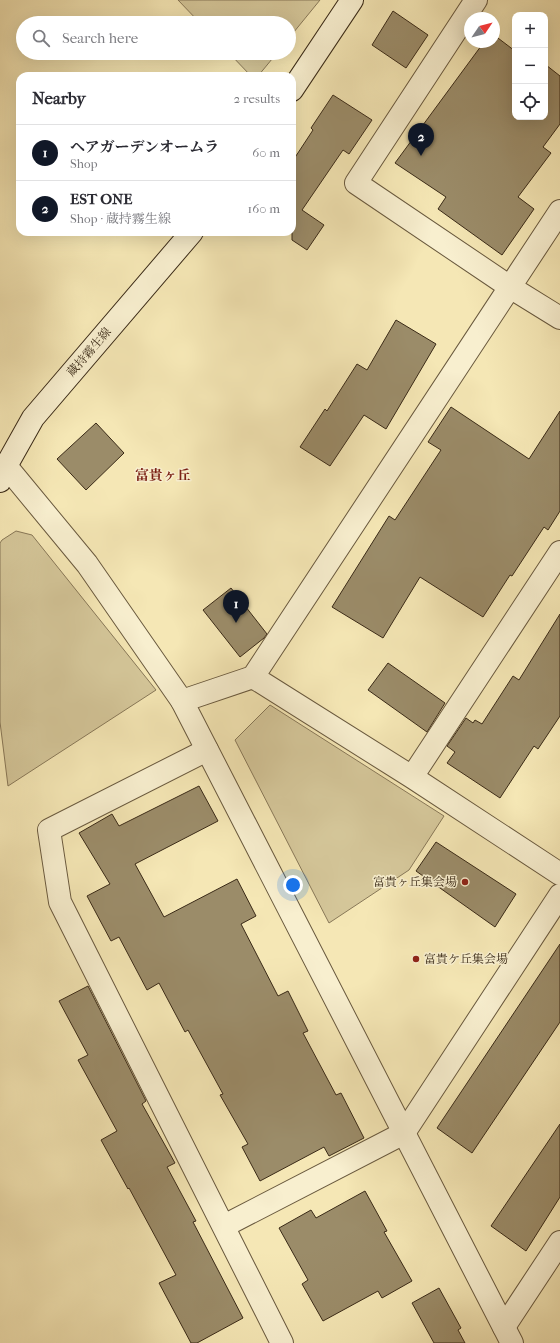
<!DOCTYPE html>
<meta charset="utf-8">
<style>
body{margin:0;font-family:"IM FELL French Canon","Noto Serif JP",serif;background:#f2f2f3;color:#2b2b33}
.controls{position:absolute;right:12px;top:12px;display:grid;overflow:hidden;border-radius:8px;box-shadow:0 4px 16px #0002}
.controls button{width:36px;height:36px;display:grid;place-items:center;padding:0;border:0;border-bottom:1px solid #e1e1e2;background:#fff;color:#2b2b33;font:20px sans-serif}
.compass{position:absolute;left:464px;top:12px;width:36px;height:36px;border-radius:50%;background:#fff;box-shadow:0 4px 16px #0002;rotate:55deg}
.you{position:absolute;left:293px;top:885px;width:14px;height:14px;margin:-10px;border:3px solid #fff;border-radius:50%;background:#1a73e8;box-shadow:0 0 0 6px #1a73e833}
.badge{display:grid;place-items:center;width:26px;height:26px;border-radius:50%;background:#111827;color:#fff;font-size:13px;font-weight:700}
.pin{position:absolute;translate:-50% -33px;filter:drop-shadow(0 1px 2px #0008)}
.pin::after{content:'';position:absolute;top:21px;width:14px;height:12px;background:inherit;clip-path:polygon(0 0,100% 0,50% 100%)}
.list{margin:0;padding:0;list-style:none}
h2{display:flex;justify-content:space-between;align-items:center;height:52px;margin:0;padding:0 16px;font-size:17px}
h2 small{font-size:13px;font-weight:400;color:#7c7c81}
.list li{display:grid;grid-template-columns:26px 1fr auto;gap:12px;align-items:center;box-sizing:border-box;height:56px;padding:0 16px;border-top:1px solid #e1e1e2}
.list b{display:block;font-size:15px;white-space:nowrap}
.list p{margin:0;font-size:13px;white-space:nowrap;color:#7c7c81}
.list em{font-size:13px;font-style:normal;color:#7c7c81}
.icon{flex:none;width:22px;height:22px;fill:none;stroke:currentColor;stroke-width:2;stroke-linecap:round;stroke-linejoin:round}
.map{position:relative;flex:none;width:560px;height:1343px;overflow:hidden}
.search{position:absolute;background:#fff;box-shadow:0 4px 16px #0002;left:16px;top:16px;width:280px;height:44px;display:flex;align-items:center;gap:10px;box-sizing:border-box;padding:0 14px;border-radius:22px;color:#7c7c81;font-size:15px}
.panel{position:absolute;background:#fff;box-shadow:0 4px 16px #0002;left:16px;top:72px;width:280px;height:164px;border-radius:12px}
.map>svg:first-child{display:block}
.green{fill:#d5c79a;stroke:#887858}
.building{fill:#9b8c69;stroke:#3a2a17}
.lines{fill:none;stroke-linecap:round;stroke-linejoin:round}
.minor-casing{stroke:#69593e;stroke-width:24}
.tertiary-casing{stroke:#69593e;stroke-width:24}
.secondary-casing{stroke:#3a2a17;stroke-width:24}
.minor{stroke:#f8efcf;stroke-width:22}
.tertiary{stroke:#f8efcf;stroke-width:22}
.secondary{stroke:#f8efcf;stroke-width:22}
.poi-dot{fill:#8f2418;stroke:#f8efcf;stroke-width:1.5}
.labels{text-anchor:middle;dominant-baseline:central;stroke-width:3;stroke-linejoin:round;paint-order:stroke}
.street-label{font-size:12px;fill:#3a2a17;stroke:#f8efcf}
.poi-label{font-size:12px;fill:#3a2a17;stroke:#f8efcf;text-anchor:end}
.quarter-label{font-size:14px;font-weight:bold;fill:#7a1f14;stroke:#f8efcf}
</style>
<div class="map">
<svg width="560" height="1343" viewBox="0 0 560 1343">
<rect width="100%" height="100%" fill="#f5e7b5"/>
<filter id="stains"><feTurbulence type="fractalNoise" baseFrequency=".005" numOctaves="4"/><feColorMatrix values="0 0 0 0 .2 0 0 0 0 .09 0 0 0 0 .02 0 0 0 .5 -.17"/></filter>
<radialGradient id="worn" r=".72"><stop offset=".6" stop-color="#630" stop-opacity="0"/><stop offset="1" stop-color="#630" stop-opacity=".3"/></radialGradient>
<!-- green -->
<path class="green" d="M 178,0 L 320,0 L 289,38 L 289,23 L 200,23 Z
M 229,53 L 277,53 L 258,76 L 251,76 Z
M 16,531 L 32,535 L 156,690 L 8,786 L 0,722 L 0,543 L 2,540 Z
M 270,705 L 444,816 L 409,870 L 329,923 L 235,740 Z"/>
<!-- building -->
<path class="building" d="M 393,11 L 428,35 L 406,68 L 372,45 Z
M 494,35 L 515,51 L 515,117 L 545,117 L 545,66 L 546,65 L 560,76 L 560,124 L 543,147 L 551,153 L 518,197 L 534,209 L 502,255 L 438,209 L 446,197 L 395,163 L 484,42 L 494,42 Z
M 333,95 L 372,120 L 349,154 L 343,150 L 302,210 L 324,225 L 307,250 L 292,240 L 292,162 L 313,130 L 311,128 Z
M 396,320 L 436,344 L 386,429 L 364,415 L 330,466 L 300,447 L 325,409 L 327,411 L 357,364 L 367,370 Z
M 451,407 L 529,459 L 560,411 L 560,511 L 548,530 L 544,527 L 512,576 L 510,575 L 483,617 L 420,577 L 383,638 L 332,607 L 389,516 L 395,520 L 441,450 L 428,442 Z
M 96,423 L 124,453 L 86,490 L 57,459 Z
M 231,588 L 267,634 L 264,638 L 240,657 L 203,610 Z
M 560,614 L 560,716 L 538,749 L 534,746 L 500,798 L 447,763 L 455,752 L 447,746 L 466,718 L 473,723 L 475,720 L 482,724 L 513,676 L 519,680 Z
M 388,663 L 445,703 L 427,732 L 368,690 Z
M 199,786 L 218,821 L 135,864 L 164,917 L 237,879 L 256,916 L 241,924 L 278,996 L 288,991 L 308,1031 L 303,1033 L 336,1095 L 341,1093 L 364,1138 L 329,1156 L 324,1147 L 260,1181 L 242,1147 L 248,1144 L 220,1095 L 223,1094 L 188,1030 L 185,1032 L 159,983 L 147,990 L 119,937 L 111,941 L 87,896 L 110,884 L 79,833 L 112,814 L 119,826 Z
M 436,842 L 516,894 L 495,927 L 416,871 Z
M 560,944 L 560,1022 L 472,1153 L 437,1128 Z
M 88,986 L 146,1101 L 142,1104 L 175,1163 L 167,1167 L 196,1221 L 193,1222 L 243,1318 L 197,1343 L 191,1343 L 159,1283 L 176,1275 L 129,1188 L 128,1189 L 101,1140 L 117,1131 L 78,1060 L 88,1055 L 59,1001 Z
M 560,1124 L 560,1197 L 526,1251 L 491,1226 Z
M 365,1191 L 387,1231 L 384,1232 L 412,1281 L 382,1298 L 378,1291 L 323,1321 L 302,1284 L 308,1280 L 279,1228 L 311,1210 L 316,1218 Z
M 439,1288 L 461,1328 L 458,1330 L 465,1343 L 434,1343 L 412,1303 Z"/>
<g class="lines">
<!-- minor casing -->
<g class="minor-casing">
<path id="minor" d="M 476,0 L 356,183 L 510,287 L 560,318
M 253,677 L 412,777 L 560,874
M 182,701 L 253,677 L 560,211
M 207,750 L 49,830 L 60,902 L 282,1343
M 412,777 L 560,552
M 224,1226 L 404,1133 L 560,895
M 504,1327 L 560,1242"/>
</g>
<!-- tertiary casing -->
<g class="tertiary-casing">
<path id="tertiary" d="M 6,466 L 87,564 L 182,701 L 512,1343"/>
</g>
<!-- secondary casing -->
<g class="secondary-casing">
<path id="secondary" d="M 292,90 L 352,0
M 0,481 L 6,466 L 33,418 L 192,232"/>
</g>
<!-- minor -->
<use href="#minor" class="minor"/>
<!-- tertiary -->
<use href="#tertiary" class="tertiary"/>
<!-- secondary -->
<use href="#secondary" class="secondary"/>
</g>
<!-- markers -->
<g class="poi-dot">
<circle cx="465" cy="882" r="4"/>
<circle cx="416" cy="959" r="4"/>
</g>
<g class="labels">
<!-- street labels -->
<g class="street-label">
<text transform="translate(89 352) rotate(-49)">蔵持霧生線</text>
</g>
<!-- poi labels -->
<g class="poi-label">
<text x="457" y="882">富貴ヶ丘集会場</text>
<text x="424" y="959" text-anchor="start">富貴ケ丘集会場</text>
</g>
<!-- quarter labels -->
<g class="quarter-label">
<text x="163" y="475">富貴ヶ丘</text>
</g>
</g>
<rect width="100%" height="100%" filter="url(#stains)"/>
<rect width="100%" height="100%" fill="url(#worn)"/>
</svg>
<div class="controls">
<button>+</button>
<button>−</button>
<button><svg class="icon" aria-label="locate" viewBox="0 0 24 24"><circle cx="12" cy="12" r="6"/><path d="M12 2v4M12 18v4M2 12h4M18 12h4"/></svg></button>
</div>
<svg class="compass" viewBox="-18 -18 36 36"><path d="M0-13l5 13h-10z" fill="#e53935"/><path d="M0 13l5-13h-10z" fill="#7c7c81"/></svg>
<div class="you"></div>
<div class="pin badge" style="left:236px;top:623px">1</div>
<div class="pin badge" style="left:421px;top:156px">2</div>
<div class="search"><svg class="icon" aria-label="search" viewBox="0 0 24 24"><circle cx="10" cy="10" r="6"/><path d="M15 15l6 6"/></svg>Search here</div>
<section class="panel">
<h2>Nearby<small>2 results</small></h2>
<ul class="list">
<li><span class="badge">1</span><div><b>ヘアガーデンオームラ</b><p>Shop</p></div><em>60 m</em></li>
<li><span class="badge">2</span><div><b>EST ONE</b><p>Shop · 蔵持霧生線</p></div><em>160 m</em></li>
</ul>
</section>
</div>
